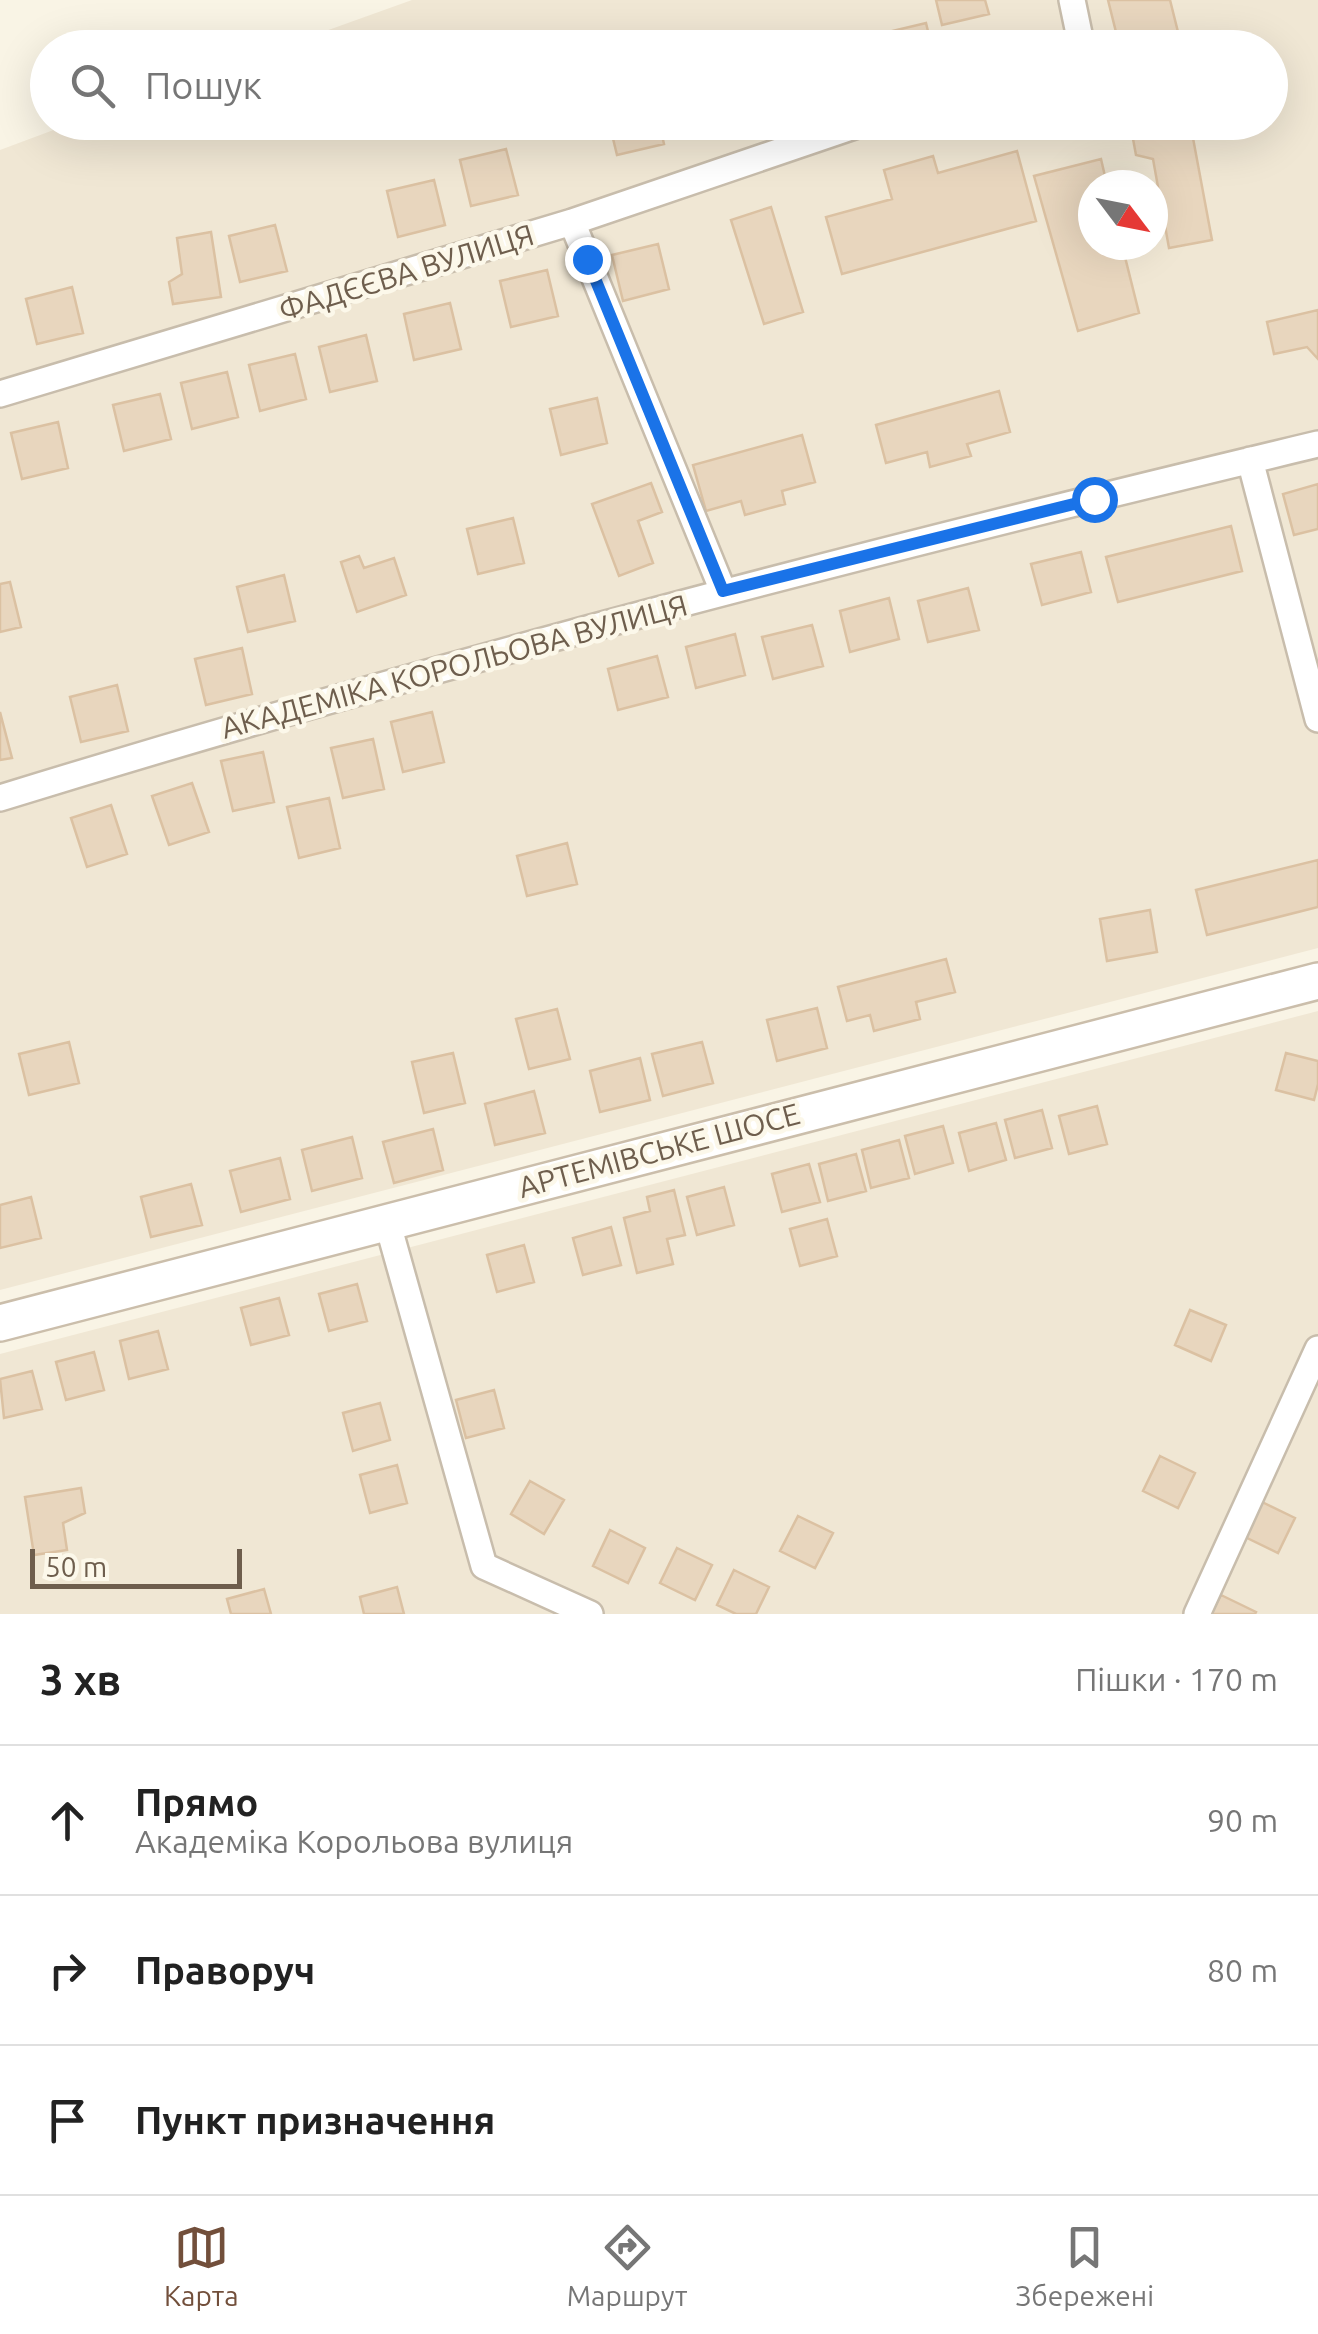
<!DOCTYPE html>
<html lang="uk">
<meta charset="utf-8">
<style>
body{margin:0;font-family:Ubuntu,sans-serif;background:#f6f6f6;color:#222}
.compass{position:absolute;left:1078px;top:170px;width:90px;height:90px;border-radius:50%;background:#fff;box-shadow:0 10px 40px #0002;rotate:122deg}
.scale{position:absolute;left:30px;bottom:25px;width:212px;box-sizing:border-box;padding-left:10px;border:5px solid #6e5e4d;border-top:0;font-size:28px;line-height:35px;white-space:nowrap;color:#6e5e4d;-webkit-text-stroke:8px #fcf8ea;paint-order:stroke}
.stop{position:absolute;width:30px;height:30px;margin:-22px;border:8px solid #1a73e8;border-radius:50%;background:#fff}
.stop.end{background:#1a73e8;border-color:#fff;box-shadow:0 2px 10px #0008}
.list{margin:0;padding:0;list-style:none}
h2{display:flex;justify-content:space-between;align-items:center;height:130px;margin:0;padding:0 40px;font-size:42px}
h2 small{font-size:32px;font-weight:400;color:#767676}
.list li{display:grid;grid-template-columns:65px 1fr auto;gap:30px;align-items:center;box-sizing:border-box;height:150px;padding:0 40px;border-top:2px solid #e0e0e0}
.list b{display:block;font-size:38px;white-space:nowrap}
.list p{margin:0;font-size:32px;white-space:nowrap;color:#767676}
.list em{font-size:32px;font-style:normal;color:#767676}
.icon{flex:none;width:55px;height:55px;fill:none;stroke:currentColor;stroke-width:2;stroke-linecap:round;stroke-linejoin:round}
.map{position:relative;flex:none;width:1318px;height:1614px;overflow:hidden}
.search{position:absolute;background:#fff;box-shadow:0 10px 40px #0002;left:30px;right:30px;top:30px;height:110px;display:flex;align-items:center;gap:25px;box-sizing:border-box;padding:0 35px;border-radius:55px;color:#767676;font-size:38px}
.sheet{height:580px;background:#fff}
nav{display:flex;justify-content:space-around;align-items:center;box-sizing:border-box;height:140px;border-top:2px solid #e0e0e0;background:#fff;font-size:28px;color:#767676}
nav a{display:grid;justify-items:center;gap:5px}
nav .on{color:#724f3b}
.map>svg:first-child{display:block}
.residential{fill:#f0e7d4;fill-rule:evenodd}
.building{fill:#e8d6be;stroke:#dbc1a2;stroke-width:2.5}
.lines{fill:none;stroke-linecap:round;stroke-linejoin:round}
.minor-casing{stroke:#c8bdac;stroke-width:30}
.secondary-casing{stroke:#cbbeab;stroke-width:40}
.minor{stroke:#fff;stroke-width:25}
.secondary{stroke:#fff;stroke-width:35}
.route{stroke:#1a73e8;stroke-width:12}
.labels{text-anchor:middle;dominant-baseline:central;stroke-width:9;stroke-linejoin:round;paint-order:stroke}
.street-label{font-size:30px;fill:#6e5e4d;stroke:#fcf8ea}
</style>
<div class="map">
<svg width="1318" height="1614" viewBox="0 0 1318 1614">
<rect width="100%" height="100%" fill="#f9f4e5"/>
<!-- residential -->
<path class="residential" d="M 412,0 L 1318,0 L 1318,948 L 0,1290 L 0,150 L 75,122 L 1270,122 L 1270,48 L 281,47 ZM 1093,185 L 1153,185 L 1153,245 L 1093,245 Z
M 1318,1011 L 1318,1614 L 0,1614 L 0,1354 Z"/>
<!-- building -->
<path class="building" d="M 936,0 L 985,0 L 989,14 L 942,25 Z
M 1108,0 L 1170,0 L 1182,48 L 1120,48 Z
M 926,23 L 932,48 L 883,48 L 880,34 Z
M 441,35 L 444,48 L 395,48 L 394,46 Z
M 609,122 L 659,122 L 664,144 L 617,155 Z
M 1159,122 L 1190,122 L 1212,240 L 1169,248 L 1153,159 L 1136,155 L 1131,128 Z
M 506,149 L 518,195 L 471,206 L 460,160 Z
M 1017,151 L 1036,221 L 842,274 L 826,217 L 892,199 L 884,170 L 933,156 L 938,173 Z
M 1101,159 L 1107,185 L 1093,185 L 1093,245 L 1122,245 L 1139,313 L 1078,331 L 1034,176 Z
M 434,180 L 445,225 L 398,237 L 387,191 Z
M 771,207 L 803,312 L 764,324 L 731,220 Z
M 275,225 L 287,271 L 240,282 L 229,236 Z
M 211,232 L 221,297 L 173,304 L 169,282 L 182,274 L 177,238 Z
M 658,244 L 669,289 L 623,301 L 612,255 Z
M 547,270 L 558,316 L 511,327 L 500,281 Z
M 72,287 L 83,333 L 37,344 L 26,299 Z
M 450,303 L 461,349 L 414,360 L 404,314 Z
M 1318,310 L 1318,359 L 1307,347 L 1274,354 L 1267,322 Z
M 366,335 L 377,381 L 330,392 L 319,347 Z
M 295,354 L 306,399 L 260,411 L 249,365 Z
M 227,372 L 238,417 L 192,429 L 181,383 Z
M 999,391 L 1010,432 L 967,444 L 971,456 L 930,467 L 927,452 L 886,463 L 876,425 Z
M 160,394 L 171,439 L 124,451 L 113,405 Z
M 597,398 L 607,443 L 561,455 L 550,409 Z
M 58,422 L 68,468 L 22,479 L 11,433 Z
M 802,435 L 815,482 L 782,491 L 785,504 L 745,515 L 741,501 L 706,511 L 693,465 Z
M 651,483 L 662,512 L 638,521 L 653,563 L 619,576 L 592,504 Z
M 1318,484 L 1318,529 L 1294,535 L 1283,494 Z
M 513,518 L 524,563 L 478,574 L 467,529 Z
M 1231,526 L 1242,571 L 1118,602 L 1106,557 Z
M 1081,552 L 1091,592 L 1042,605 L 1031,564 Z
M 359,556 L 364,568 L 394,558 L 406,595 L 357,612 L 341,562 Z
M 284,575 L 295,621 L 248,632 L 237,587 Z
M 10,582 L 21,627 L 0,632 L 0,584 Z
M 968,588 L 979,630 L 928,642 L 918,601 Z
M 889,598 L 899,639 L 850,652 L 840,611 Z
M 812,625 L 823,666 L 773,679 L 762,637 Z
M 735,634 L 745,675 L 696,688 L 686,647 Z
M 242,648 L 252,694 L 206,705 L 195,659 Z
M 657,656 L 668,697 L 618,710 L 608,669 Z
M 117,685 L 128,731 L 81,742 L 70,697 Z
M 0,712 L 12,758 L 0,760 Z
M 432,712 L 444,762 L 403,772 L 391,722 Z
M 373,739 L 384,789 L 343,798 L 331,748 Z
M 263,752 L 274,802 L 233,811 L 221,761 Z
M 192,783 L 209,832 L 169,845 L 152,796 Z
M 329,798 L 340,848 L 299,858 L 287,807 Z
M 111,805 L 127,854 L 87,867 L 71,818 Z
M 567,843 L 577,884 L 527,896 L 517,856 Z
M 1318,860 L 1318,907 L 1207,935 L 1196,890 Z
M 1150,910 L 1157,952 L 1107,961 L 1100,919 Z
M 946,959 L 955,992 L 916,1002 L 920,1019 L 874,1031 L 870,1015 L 847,1021 L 838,987 Z
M 817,1008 L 827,1048 L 777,1061 L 767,1020 Z
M 557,1009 L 570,1059 L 529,1069 L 516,1019 Z
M 69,1042 L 79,1083 L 29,1095 L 19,1054 Z
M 702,1042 L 713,1083 L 663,1096 L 652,1054 Z
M 453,1053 L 465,1103 L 424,1113 L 412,1062 Z
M 1286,1053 L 1318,1061 L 1318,1084 L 1314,1100 L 1276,1090 Z
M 640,1058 L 650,1100 L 600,1112 L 590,1071 Z
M 534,1091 L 545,1133 L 495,1145 L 485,1104 Z
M 1097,1106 L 1107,1144 L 1069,1154 L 1059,1116 Z
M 1042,1110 L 1052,1148 L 1015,1158 L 1005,1120 Z
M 996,1123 L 1006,1160 L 969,1171 L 959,1133 Z
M 943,1126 L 953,1163 L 915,1174 L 905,1136 Z
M 433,1129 L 443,1170 L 394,1183 L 383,1142 Z
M 352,1137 L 362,1178 L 312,1191 L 302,1150 Z
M 899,1140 L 909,1178 L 871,1188 L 862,1150 Z
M 856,1154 L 866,1191 L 828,1201 L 819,1164 Z
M 280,1158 L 290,1199 L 241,1212 L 230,1171 Z
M 809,1164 L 820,1202 L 782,1212 L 772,1174 Z
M 191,1184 L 202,1225 L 151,1237 L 141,1197 Z
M 724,1187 L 734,1225 L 697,1235 L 687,1197 Z
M 674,1190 L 685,1235 L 667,1239 L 673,1264 L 637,1273 L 624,1218 L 650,1211 L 647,1197 Z
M 31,1197 L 41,1238 L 0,1248 L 0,1205 Z
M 827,1219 L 837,1256 L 800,1266 L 790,1229 Z
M 611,1227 L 621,1265 L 583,1275 L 573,1238 Z
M 524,1245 L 534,1282 L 497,1292 L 487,1255 Z
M 357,1284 L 367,1321 L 329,1331 L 319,1294 Z
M 279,1298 L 289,1335 L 251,1345 L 241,1308 Z
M 1190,1310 L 1226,1325 L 1211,1361 L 1175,1345 Z
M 158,1331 L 168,1369 L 129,1379 L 120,1341 Z
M 94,1352 L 104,1390 L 66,1400 L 56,1362 Z
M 32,1371 L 42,1409 L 4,1418 L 0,1379 Z
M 494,1390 L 504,1428 L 466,1438 L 456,1400 Z
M 380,1403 L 390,1440 L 353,1451 L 343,1413 Z
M 1160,1456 L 1195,1473 L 1178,1508 L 1143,1491 Z
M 397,1465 L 407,1503 L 370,1513 L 360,1475 Z
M 530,1481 L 564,1500 L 544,1534 L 511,1514 Z
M 81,1488 L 85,1513 L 63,1523 L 67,1550 L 34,1555 L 25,1497 Z
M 1260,1501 L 1295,1518 L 1278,1553 L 1243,1536 Z
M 798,1516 L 833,1533 L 815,1568 L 780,1551 Z
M 610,1530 L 645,1548 L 628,1583 L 593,1566 Z
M 677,1548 L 712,1565 L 695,1600 L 660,1583 Z
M 734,1570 L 769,1587 L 756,1614 L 736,1614 L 717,1605 Z
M 397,1587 L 404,1614 L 364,1614 L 360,1597 Z
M 264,1589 L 271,1614 L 231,1614 L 227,1599 Z
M 1221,1595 L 1256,1612 L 1255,1614 L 1211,1614 Z"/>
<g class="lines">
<!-- minor casing -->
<g class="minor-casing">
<path id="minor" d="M 1072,0 L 1082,48
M 572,222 L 723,591
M 0,394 L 572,222 L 866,122
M 1250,460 L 1318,719
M 0,798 C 435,664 875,550 1318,444
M 387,1221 L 484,1566 L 590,1614
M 1197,1614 L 1318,1349"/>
</g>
<!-- secondary casing -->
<g class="secondary-casing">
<path id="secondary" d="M 0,1323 L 1318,981"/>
</g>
<!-- minor -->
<use href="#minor" class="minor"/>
<!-- secondary -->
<use href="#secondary" class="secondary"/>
</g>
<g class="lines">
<!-- route -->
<path class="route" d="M 587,259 L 723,591 L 1094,499"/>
</g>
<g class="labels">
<!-- street labels -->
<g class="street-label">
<text transform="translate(406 272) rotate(-17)">ФАДЄЄВА ВУЛИЦЯ</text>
<text transform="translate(454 666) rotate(-15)">АКАДЕМІКА КОРОЛЬОВА ВУЛИЦЯ</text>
<text transform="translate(659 1150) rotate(-15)">АРТЕМІВСЬКЕ ШОСЕ</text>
</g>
</g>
</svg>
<svg class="compass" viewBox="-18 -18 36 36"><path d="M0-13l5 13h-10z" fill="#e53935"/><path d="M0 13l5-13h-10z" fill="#767676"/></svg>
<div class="scale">50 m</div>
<div class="stop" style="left:1094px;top:499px"></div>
<div class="stop end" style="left:587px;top:259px"></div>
<div class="search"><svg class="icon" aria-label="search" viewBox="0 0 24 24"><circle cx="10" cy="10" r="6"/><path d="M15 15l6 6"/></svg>Пошук</div>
</div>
<section class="sheet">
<h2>3 хв<small>Пішки · 170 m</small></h2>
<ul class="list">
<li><svg class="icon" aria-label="ahead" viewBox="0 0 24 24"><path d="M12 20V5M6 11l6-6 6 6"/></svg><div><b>Прямо</b><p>Академіка Корольова вулиця</p></div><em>90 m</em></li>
<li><svg class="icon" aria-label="right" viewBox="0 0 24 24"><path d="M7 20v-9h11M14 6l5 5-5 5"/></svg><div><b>Праворуч</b></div><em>80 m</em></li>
<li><svg class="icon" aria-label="arrive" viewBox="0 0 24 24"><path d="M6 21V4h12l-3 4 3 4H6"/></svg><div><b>Пункт призначення</b></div></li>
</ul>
</section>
<nav>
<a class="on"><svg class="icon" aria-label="map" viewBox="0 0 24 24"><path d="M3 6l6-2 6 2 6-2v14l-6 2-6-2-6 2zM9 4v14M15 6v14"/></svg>Карта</a>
<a><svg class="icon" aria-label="directions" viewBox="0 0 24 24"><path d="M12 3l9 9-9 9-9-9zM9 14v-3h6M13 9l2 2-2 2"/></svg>Маршрут</a>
<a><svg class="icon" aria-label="saved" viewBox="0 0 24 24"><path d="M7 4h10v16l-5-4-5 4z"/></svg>Збережені</a>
</nav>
